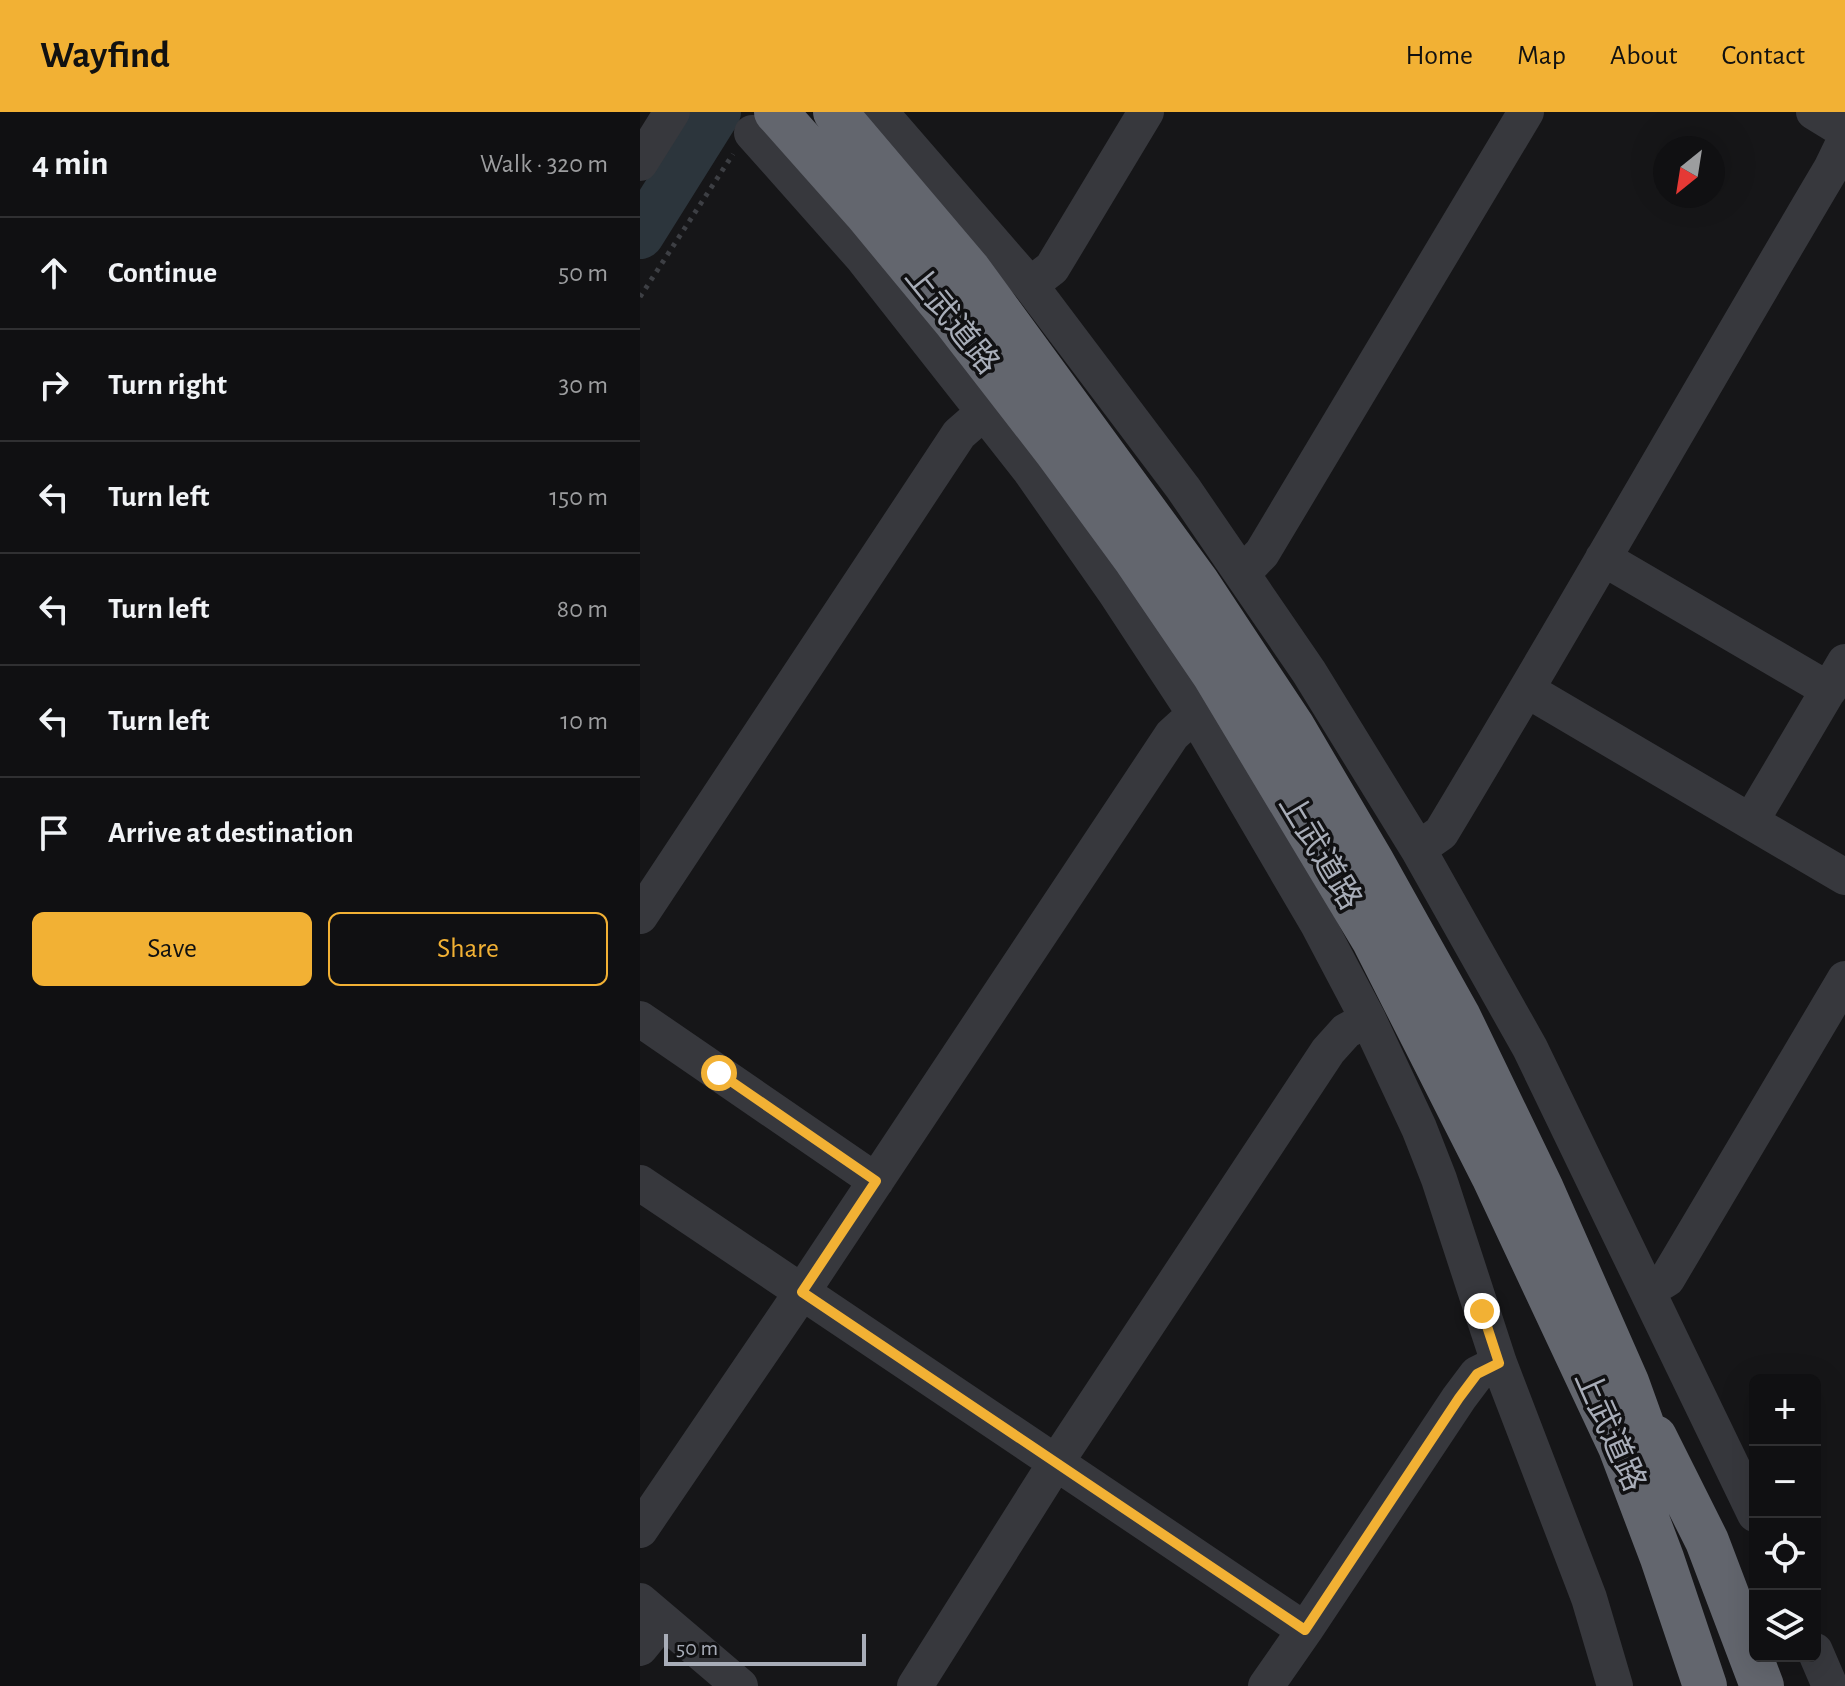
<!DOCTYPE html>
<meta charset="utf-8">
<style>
body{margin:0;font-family:"Alegreya Sans","Noto Sans JP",sans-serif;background:#19191b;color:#f1f3f6}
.controls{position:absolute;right:24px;bottom:24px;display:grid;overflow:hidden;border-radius:12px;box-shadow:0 8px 32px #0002}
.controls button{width:72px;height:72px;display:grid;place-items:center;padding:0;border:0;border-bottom:2px solid #303032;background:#101012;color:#f1f3f6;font:40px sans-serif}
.compass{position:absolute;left:1013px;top:24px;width:72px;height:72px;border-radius:50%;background:#101012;box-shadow:0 8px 32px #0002;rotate:210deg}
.scale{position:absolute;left:24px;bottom:20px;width:202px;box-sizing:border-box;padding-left:8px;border:4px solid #a8adb8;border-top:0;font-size:22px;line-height:28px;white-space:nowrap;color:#a8adb8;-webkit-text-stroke:6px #111113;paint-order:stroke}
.stop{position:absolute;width:24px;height:24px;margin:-18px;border:6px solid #f2b134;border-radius:50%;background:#fff}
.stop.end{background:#f2b134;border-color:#fff;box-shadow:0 2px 8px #0008}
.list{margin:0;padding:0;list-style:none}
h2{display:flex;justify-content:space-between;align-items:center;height:104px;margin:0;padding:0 32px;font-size:34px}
h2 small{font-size:26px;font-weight:400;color:#9c9d9f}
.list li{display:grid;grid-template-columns:52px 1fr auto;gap:24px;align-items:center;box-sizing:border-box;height:112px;padding:0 32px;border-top:2px solid #303032}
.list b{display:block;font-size:30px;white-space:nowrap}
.list em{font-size:26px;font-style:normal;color:#9c9d9f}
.actions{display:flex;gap:16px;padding:24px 32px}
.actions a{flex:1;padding:18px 0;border:2px solid #f2b134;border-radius:12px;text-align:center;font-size:28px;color:#f2b134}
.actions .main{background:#f2b134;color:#111}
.icon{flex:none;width:44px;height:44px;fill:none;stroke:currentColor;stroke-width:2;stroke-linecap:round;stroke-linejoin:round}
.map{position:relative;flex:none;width:1205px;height:1574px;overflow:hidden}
header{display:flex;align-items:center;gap:48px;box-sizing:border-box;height:112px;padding:0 40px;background:#f2b134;color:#111}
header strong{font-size:38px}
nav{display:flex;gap:44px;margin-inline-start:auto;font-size:28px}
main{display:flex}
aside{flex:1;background:#101012}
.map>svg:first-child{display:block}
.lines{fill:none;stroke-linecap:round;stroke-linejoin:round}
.river{stroke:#2c353c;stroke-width:48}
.path{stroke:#3d3f44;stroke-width:5;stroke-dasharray:4 6;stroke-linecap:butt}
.minor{stroke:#37383d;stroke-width:36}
.highway{stroke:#63666e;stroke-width:44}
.route{stroke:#f2b134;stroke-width:10}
.labels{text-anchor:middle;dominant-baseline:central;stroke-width:7;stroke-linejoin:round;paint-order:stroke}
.street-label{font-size:32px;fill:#a8adb8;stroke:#111113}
</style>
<header>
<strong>Wayfind</strong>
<nav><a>Home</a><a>Map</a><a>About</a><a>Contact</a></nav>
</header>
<main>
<aside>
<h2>4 min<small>Walk · 320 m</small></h2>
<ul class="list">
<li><svg class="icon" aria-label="ahead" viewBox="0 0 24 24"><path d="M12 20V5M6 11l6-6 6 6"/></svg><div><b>Continue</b></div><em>50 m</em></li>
<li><svg class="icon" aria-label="right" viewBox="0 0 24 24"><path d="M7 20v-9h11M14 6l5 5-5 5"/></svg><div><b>Turn right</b></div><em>30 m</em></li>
<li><svg class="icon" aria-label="left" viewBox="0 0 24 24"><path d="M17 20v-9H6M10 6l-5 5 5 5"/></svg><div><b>Turn left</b></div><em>150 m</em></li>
<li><svg class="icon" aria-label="left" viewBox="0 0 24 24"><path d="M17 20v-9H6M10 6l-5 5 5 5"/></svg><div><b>Turn left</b></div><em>80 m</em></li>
<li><svg class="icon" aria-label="left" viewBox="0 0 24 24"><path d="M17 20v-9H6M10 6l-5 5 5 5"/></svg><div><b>Turn left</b></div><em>10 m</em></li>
<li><svg class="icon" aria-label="arrive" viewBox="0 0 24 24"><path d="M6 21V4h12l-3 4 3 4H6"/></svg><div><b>Arrive at destination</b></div></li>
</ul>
<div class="actions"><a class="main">Save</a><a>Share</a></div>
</aside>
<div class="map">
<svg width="1205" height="1574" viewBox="0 0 1205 1574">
<rect width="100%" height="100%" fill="#161618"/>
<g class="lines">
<!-- river -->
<path class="river" d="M 0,123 L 77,0"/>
<!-- path -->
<path class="path" d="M 0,185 L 93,42"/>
<!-- minor -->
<path class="minor" d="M 240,0 L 390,173 L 543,376 L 669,560 L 778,737 L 890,936 L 1115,1402
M 1174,0 L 1205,19
M 112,21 L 223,146 L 389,357 L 475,480 L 555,602 L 679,814 L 728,907 L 779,1016 L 799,1067 L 859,1251 L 949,1486 L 975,1574
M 0,51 L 32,0
M 390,173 L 412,156 L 506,0
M 963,446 L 1189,578
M 603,461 L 622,441 L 886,0
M 887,578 L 1205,765
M 1111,709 L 1205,550
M 778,737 L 801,721 C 933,502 1060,278 1191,57 L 1205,28
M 0,804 L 319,322 L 343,301
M 0,907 L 236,1069
M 0,1071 L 665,1518 L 626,1574
M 1009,1178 L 1027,1167 L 1205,867
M 0,1418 L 162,1180 L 532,623 L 555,602
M 0,1489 L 100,1574
M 665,1518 L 819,1286 L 837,1262 L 859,1251
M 0,1536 L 22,1509
M 1175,1539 L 1190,1574
M 275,1574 L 415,1352 L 688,939 L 706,919 L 728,907"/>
<!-- highway -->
<path class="highway" d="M 136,0 L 225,100 L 316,210 L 416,339 L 496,448 L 573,561 L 734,829 L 853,1064 L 980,1335 L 1022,1446 L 1065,1574
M 195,0 L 329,158 L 557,470 L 653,615 L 733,751 L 819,905 L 902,1077 L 987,1270 L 1019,1359
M 1015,1325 L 1067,1429 L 1122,1574"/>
</g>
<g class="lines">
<!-- route -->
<path class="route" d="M 79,961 L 236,1069 L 162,1180 L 665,1518 L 819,1286 L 837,1262 L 859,1251 L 842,1199"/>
</g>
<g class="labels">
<!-- street labels -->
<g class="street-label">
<text transform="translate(312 208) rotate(51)">上武道路</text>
<text transform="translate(680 740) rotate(59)">上武道路</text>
<text transform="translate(970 1319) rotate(66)">上武道路</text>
</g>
</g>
</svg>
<div class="controls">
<button>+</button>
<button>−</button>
<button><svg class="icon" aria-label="locate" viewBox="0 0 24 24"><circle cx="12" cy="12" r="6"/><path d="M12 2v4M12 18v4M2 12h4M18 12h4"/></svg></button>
<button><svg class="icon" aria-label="layers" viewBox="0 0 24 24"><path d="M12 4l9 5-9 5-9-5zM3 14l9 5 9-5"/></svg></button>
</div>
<svg class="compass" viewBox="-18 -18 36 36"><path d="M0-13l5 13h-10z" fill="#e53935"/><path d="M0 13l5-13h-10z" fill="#9c9d9f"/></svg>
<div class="scale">50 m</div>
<div class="stop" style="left:79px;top:961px"></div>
<div class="stop end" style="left:842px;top:1199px"></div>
</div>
</main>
